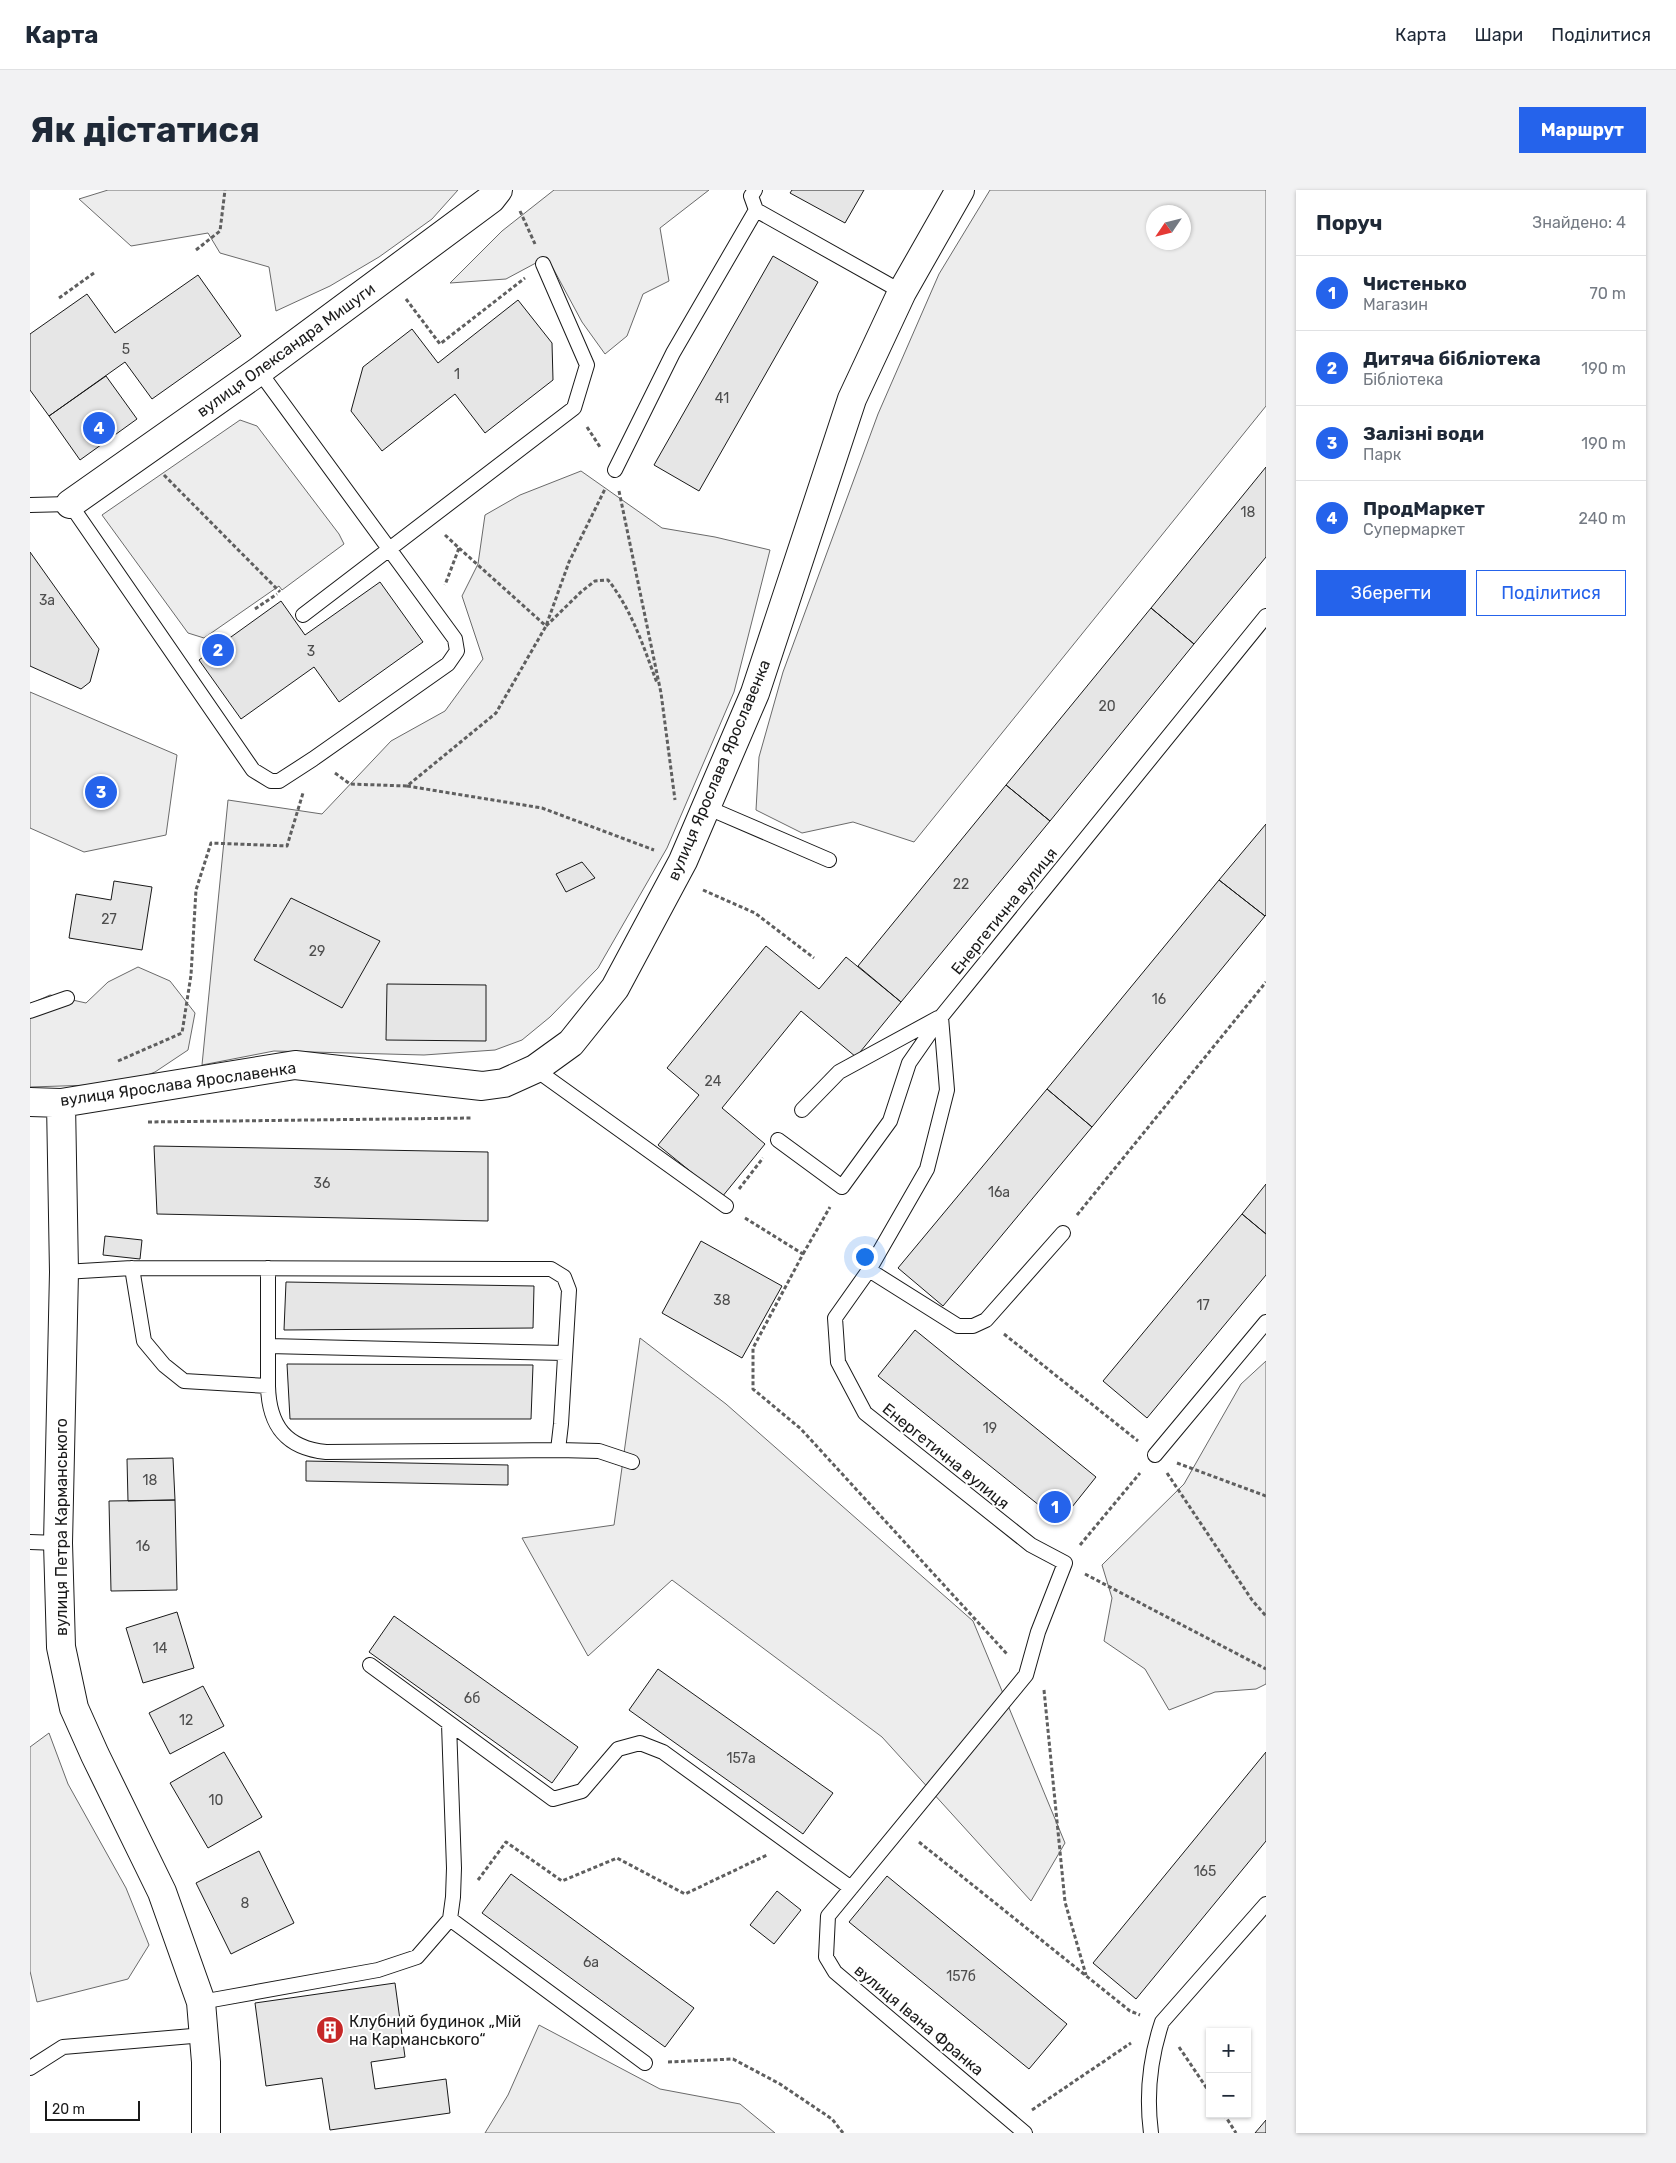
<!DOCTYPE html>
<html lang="uk">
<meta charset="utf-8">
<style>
body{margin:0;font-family:Rubik,sans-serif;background:#f2f2f3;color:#1f2937}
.controls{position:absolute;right:15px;bottom:15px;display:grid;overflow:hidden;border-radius:0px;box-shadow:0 1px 4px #0004}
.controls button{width:45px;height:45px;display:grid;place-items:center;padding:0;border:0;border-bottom:1px solid #e0e1e3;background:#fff;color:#1f2937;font:25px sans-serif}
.compass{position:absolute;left:1116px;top:15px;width:45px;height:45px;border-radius:50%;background:#fff;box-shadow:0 1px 4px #0004;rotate:235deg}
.scale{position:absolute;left:15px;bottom:12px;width:95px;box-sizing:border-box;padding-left:5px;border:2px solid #1a1a1a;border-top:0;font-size:14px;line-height:18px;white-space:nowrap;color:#1a1a1a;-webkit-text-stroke:4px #fff;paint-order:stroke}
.you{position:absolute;left:834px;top:1066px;width:18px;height:18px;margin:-12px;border:4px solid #fff;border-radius:50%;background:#1a73e8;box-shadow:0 0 0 8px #1a73e833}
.badge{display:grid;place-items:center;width:32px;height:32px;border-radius:50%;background:#2563eb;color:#fff;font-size:16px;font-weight:700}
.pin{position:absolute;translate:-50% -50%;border:2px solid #fff;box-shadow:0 1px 5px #0006}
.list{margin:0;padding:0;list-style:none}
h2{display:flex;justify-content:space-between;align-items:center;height:65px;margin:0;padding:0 20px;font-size:21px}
h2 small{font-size:16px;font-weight:400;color:#747a83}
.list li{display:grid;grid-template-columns:32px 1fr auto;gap:15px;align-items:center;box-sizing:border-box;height:75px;padding:0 20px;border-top:1px solid #e0e1e3}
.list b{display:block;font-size:19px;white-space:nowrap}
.list p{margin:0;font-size:16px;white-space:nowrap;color:#747a83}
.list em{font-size:16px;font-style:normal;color:#747a83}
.actions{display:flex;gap:10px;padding:15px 20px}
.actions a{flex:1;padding:11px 0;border:1px solid #2563eb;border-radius:0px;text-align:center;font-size:18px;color:#2563eb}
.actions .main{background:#2563eb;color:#fff}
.map{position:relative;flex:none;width:1236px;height:1943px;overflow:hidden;border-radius:0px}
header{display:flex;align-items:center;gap:30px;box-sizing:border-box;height:70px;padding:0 25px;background:#fff;border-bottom:1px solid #e0e1e3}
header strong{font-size:24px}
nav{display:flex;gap:28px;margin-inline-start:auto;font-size:18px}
.intro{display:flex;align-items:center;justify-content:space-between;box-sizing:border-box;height:120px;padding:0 30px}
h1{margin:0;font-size:35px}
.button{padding:12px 22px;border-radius:0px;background:#2563eb;color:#fff;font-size:18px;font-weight:700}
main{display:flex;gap:30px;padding:0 30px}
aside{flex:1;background:#fff;border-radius:0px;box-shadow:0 1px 4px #0004}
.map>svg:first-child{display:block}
.built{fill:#ededed;stroke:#6a6a6a;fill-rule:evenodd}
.building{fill:#e6e6e6;stroke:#1a1a1a}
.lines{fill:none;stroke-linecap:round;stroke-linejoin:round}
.lane-casing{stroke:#1a1a1a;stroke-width:16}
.street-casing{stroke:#1a1a1a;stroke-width:30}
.path{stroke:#5f5f5f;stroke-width:3;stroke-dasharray:4 2.5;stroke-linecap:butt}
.lane{stroke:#fff;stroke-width:14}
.street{stroke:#fff;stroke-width:28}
.labels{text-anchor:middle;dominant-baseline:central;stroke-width:4;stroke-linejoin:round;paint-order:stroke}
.number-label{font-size:14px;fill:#4d4d4d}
.street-label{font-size:16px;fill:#1a1a1a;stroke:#fff}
.poi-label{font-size:16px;fill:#1a1a1a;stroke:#fff;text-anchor:start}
</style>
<header>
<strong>Карта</strong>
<nav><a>Карта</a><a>Шари</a><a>Поділитися</a></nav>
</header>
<div class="intro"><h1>Як дістатися</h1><a class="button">Маршрут</a></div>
<main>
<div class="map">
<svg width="1236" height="1943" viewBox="0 0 1236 1943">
<rect width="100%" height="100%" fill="#fff"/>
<!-- built -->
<path class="built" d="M 78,0 L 428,0 L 402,29 L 349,67 L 300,96 L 246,121 L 239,77 L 190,63 L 178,43 L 101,56 L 49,9 Z
M 524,0 L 679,0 L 630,38 L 639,91 L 613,104 L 597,146 L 575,164 L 552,132 L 517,67 L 476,89 L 420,93 L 472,41 Z
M 960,0 L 1236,0 L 1236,216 L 884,652 L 823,632 L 772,643 L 726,620 L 729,567 L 753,482 L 848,224 L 909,84 ZM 1124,22 L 1154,22 L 1154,52 L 1124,52 Z
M 210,230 L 227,236 L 309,344 L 314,354 L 252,400 L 249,396 L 174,448 L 158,443 L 72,325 Z
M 551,281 L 632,338 L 685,347 L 740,360 L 704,502 L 637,658 L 568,778 L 520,827 L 492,850 L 465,860 L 394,865 L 244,861 L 172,875 L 198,610 L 292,624 L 361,551 L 415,521 L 453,469 L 432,406 L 448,374 L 455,325 L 490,305 Z
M 0,502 L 147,565 L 136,645 L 54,662 L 0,638 Z
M 108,777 L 140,791 L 165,823 L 158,860 L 125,882 L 94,894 L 0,897 L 0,814 L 20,805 L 56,813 L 78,792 Z
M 610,1148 L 696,1214 L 943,1431 L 1035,1653 L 1001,1711 L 852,1547 L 642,1390 L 558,1466 L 492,1348 L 584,1335 Z
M 1236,1171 L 1236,1494 L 1226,1499 L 1185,1502 L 1139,1520 L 1115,1479 L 1074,1451 L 1082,1408 L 1072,1375 L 1154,1294 L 1211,1194 Z
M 19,1543 L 38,1594 L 96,1698 L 119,1755 L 98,1789 L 7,1812 L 0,1781 L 0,1557 Z
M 509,1835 L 630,1899 L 710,1914 L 745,1943 L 455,1943 L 478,1905 Z"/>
<!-- building -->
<path class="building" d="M 762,0 L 834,0 L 815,33 L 760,3 Z
M 743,66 L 788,92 L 669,301 L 624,275 Z
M 168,85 L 211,146 L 122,209 L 95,172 L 19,226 L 0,200 L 0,144 L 57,104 L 85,143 Z
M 488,110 L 522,153 L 523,190 L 455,243 L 425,204 L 352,261 L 321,221 L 333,177 L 382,139 L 408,173 Z
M 76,186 L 107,229 L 50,270 L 19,226 Z
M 1236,277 L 1236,367 L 1164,454 L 1121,418 Z
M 0,362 L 69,459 L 60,492 L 51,499 L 0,476 Z
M 350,392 L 393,452 L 309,512 L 284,477 L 211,529 L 169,470 L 251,411 L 275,445 Z
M 1121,418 L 1164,454 L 1020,631 L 976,595 Z
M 976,595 L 1020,631 L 871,812 L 828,776 Z
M 1236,634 L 1236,725 L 1235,726 L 1189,690 Z
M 552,672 L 565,688 L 536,702 L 526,684 Z
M 1189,690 L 1235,726 L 1062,937 L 1017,899 Z
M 84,691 L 122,697 L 112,760 L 39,748 L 46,704 L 81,710 Z
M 261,708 L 350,751 L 312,818 L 224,770 Z
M 736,756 L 789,799 L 816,767 L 871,812 L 826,867 L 771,821 L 692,918 L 735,954 L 692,1007 L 628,955 L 669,905 L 637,878 Z
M 357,794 L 456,795 L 456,851 L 356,850 Z
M 1017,899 L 1062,937 L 913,1116 L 868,1078 Z
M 124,956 L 458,962 L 458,1031 L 127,1024 Z
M 1236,994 L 1236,1044 L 1212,1024 Z
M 1212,1024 L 1236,1044 L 1236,1085 L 1117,1228 L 1073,1191 Z
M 75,1046 L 112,1050 L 110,1069 L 73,1065 Z
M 671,1051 L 752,1096 L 712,1168 L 632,1123 Z
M 256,1092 L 504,1096 L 503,1138 L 254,1140 Z
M 885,1140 L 1066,1287 L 1030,1332 L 848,1186 Z
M 257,1174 L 503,1175 L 501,1229 L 260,1229 Z
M 143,1268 L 145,1310 L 98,1311 L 97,1269 Z
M 276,1271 L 478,1275 L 478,1295 L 276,1291 Z
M 145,1310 L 147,1400 L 81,1401 L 79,1311 Z
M 147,1422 L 164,1478 L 113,1493 L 96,1438 Z
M 364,1426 L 548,1557 L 522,1593 L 339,1462 Z
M 628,1479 L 803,1603 L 773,1644 L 599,1520 Z
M 173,1496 L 194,1536 L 140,1564 L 119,1523 Z
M 194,1562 L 232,1627 L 178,1658 L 140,1593 Z
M 1236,1562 L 1236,1651 L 1106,1809 L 1063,1773 Z
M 229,1661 L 264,1733 L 201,1764 L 166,1693 Z
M 481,1684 L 664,1818 L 635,1857 L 452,1723 Z
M 857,1686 L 1037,1834 L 999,1879 L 819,1732 Z
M 747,1701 L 771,1720 L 744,1754 L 720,1735 Z
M 365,1793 L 375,1867 L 341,1872 L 345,1899 L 416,1889 L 420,1923 L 300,1940 L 292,1888 L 236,1896 L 225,1813 Z
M 1236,1930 L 1236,1943 L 1225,1943 Z"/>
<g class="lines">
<!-- lane casing -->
<g class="lane-casing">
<path id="lane" d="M 725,0 L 721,6 L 726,20 L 872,102
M 585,280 L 643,163 L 726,20
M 0,315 L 40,314 L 223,580 L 241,591 L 249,591 L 283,569 L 418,474 L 427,461 L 425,449 L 229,181
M 273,425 L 544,218 L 557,175 L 513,74
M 676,617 L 799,670
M 0,821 L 37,808
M 505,879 L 696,1016
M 772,920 L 809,882 L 908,828
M 748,950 L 812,997 L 860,931 L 879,873 L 911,827
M 238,1078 L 238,1196
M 839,1080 L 928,1136 L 943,1136 L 956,1130 L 1033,1043
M 34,1082 L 102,1078 L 521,1079 L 534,1087 L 539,1100 L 531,1234 L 528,1260 L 296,1262 C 256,1258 239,1236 238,1196 L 154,1191 L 134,1175 L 114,1151 L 102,1078
M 238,1156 L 535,1163
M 528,1260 L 569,1261 L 602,1272
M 1125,1265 L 1236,1132
M 0,1352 L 28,1353
M 340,1475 L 523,1609 L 552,1601 L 588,1559 L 610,1553 L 633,1562 L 821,1698
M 420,1729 L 615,1873
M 171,1812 L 348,1780 L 387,1767 L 420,1729 L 423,1707 L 424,1678 L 419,1534
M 0,1878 L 33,1857 L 174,1845
M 995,1943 L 805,1782 L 796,1767 L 798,1726 L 996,1485 L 1008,1442 L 1035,1373 L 1001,1355 L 835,1223 L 808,1172 L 805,1128 L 839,1080 L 897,979 L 917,900 L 911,827 L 1236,426
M 1121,1943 C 1116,1905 1120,1868 1132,1832 L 1236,1714"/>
</g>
<!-- street casing -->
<g class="street-casing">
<path id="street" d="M 40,314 L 229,181 L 461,9 L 468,0
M 0,912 L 31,913 L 265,875 L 452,896 L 474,893 L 505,879 L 541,853 L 585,798 L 653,671 L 725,503 L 822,209 L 872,102 L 930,0
M 31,913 L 34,1082 L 28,1353 L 31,1457 L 44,1518 L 65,1565 L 132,1702 L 171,1812 L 176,1872 L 176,1943"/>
</g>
<!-- path -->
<path class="path" d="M 490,21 L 505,54
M 166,60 L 190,41 L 195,0
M 29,108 L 64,83
M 376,109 L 410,154 L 495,88
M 557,237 L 570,257
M 134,285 L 250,402
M 589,301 L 631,503 L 645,610
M 415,345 L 429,358 L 415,395
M 429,358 L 516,436 L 552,401 L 565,391 L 578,390 C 602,420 614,458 627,493
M 225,419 L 247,404
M 305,583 L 320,594 L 377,596 L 466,523 L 516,436 L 539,372 L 575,299
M 377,596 L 512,618 L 624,660
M 673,700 L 725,723 L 784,768
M 88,871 L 152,843 L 161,785 L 166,700 L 181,653 L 257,656 L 273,603
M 118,932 L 442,928
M 709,999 L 733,968
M 1047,1025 L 1236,792
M 715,1028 L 773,1064 L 723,1158 L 723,1199 L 771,1239 L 977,1464
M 773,1064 L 800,1017
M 974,1144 L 1108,1251
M 1147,1273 L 1236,1306
M 1137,1283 L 1222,1410 L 1236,1426
M 1050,1355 L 1110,1283
M 1055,1384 L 1236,1479
M 1014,1500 L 1035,1712 L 1056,1785
M 889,1652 L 1100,1821 L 1110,1825
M 448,1690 L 476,1652 L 532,1691 L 587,1668 L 655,1704 L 737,1665
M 1149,1857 L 1180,1903
M 638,1872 L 703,1869 L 750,1894 L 802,1929 L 813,1943
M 1002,1920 L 1101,1853
M 1194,1924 L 1206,1943"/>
<!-- lane -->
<use href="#lane" class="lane"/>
<!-- street -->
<use href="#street" class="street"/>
</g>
<!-- icons -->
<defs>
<g id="building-disc" transform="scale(1.4375)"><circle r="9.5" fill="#c62828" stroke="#fff"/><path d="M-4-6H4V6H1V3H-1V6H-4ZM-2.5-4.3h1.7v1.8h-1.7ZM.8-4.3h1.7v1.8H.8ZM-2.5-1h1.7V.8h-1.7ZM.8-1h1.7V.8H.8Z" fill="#fff"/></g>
</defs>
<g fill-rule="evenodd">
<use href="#building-disc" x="300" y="1840"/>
</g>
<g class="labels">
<!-- number labels -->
<g class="number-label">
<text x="96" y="159">5</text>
<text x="427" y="184">1</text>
<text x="692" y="208">41</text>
<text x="1218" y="322">18</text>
<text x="17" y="410">3а</text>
<text x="281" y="461">3</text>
<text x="1077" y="516">20</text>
<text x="931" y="694">22</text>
<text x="79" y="729">27</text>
<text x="287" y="761">29</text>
<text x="1129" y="809">16</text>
<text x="683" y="891">24</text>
<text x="292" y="993">36</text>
<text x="969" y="1002">16а</text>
<text x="692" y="1110">38</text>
<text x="1173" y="1115">17</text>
<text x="960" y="1238">19</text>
<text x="120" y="1290">18</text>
<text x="113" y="1356">16</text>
<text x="130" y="1458">14</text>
<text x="442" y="1508">6б</text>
<text x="156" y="1530">12</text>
<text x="711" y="1568">157а</text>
<text x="186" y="1610">10</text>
<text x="1175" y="1681">165</text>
<text x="215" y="1713">8</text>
<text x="561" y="1772">6а</text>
<text x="931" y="1786">157б</text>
</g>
<!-- street labels -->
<g class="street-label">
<text transform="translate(256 160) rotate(-36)">вулиця Олександра Мишуги</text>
<text transform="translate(689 580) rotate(-67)">вулиця Ярослава Ярославенка</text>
<text transform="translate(974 721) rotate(-51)">Енергетична вулиця</text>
<text transform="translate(148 894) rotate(-8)">вулиця Ярослава Ярославенка</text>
<text transform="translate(916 1266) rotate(39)">Енергетична вулиця</text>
<text transform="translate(31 1337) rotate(-90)">вулиця Петра Карманського</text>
<text transform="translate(889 1830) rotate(40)">вулиця Івана Франка</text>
</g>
<!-- poi labels -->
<g class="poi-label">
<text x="319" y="1831">Клубний будинок „Мій<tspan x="319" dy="18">на Карманського“</tspan></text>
</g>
</g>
</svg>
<div class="controls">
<button>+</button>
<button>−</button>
</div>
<svg class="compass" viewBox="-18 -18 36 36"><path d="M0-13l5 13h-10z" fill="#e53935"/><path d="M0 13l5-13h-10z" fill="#747a83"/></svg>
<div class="scale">20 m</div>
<div class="you"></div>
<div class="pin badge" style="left:1025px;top:1317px">1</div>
<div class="pin badge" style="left:188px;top:460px">2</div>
<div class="pin badge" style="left:71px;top:602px">3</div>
<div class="pin badge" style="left:69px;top:238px">4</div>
</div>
<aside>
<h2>Поруч<small>Знайдено: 4</small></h2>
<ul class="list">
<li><span class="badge">1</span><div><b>Чистенько</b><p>Магазин</p></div><em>70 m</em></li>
<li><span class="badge">2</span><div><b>Дитяча бібліотека</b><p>Бібліотека</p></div><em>190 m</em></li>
<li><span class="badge">3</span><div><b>Залізні води</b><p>Парк</p></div><em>190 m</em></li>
<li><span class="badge">4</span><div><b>ПродМаркет</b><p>Супермаркет</p></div><em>240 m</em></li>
</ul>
<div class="actions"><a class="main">Зберегти</a><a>Поділитися</a></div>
</aside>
</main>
